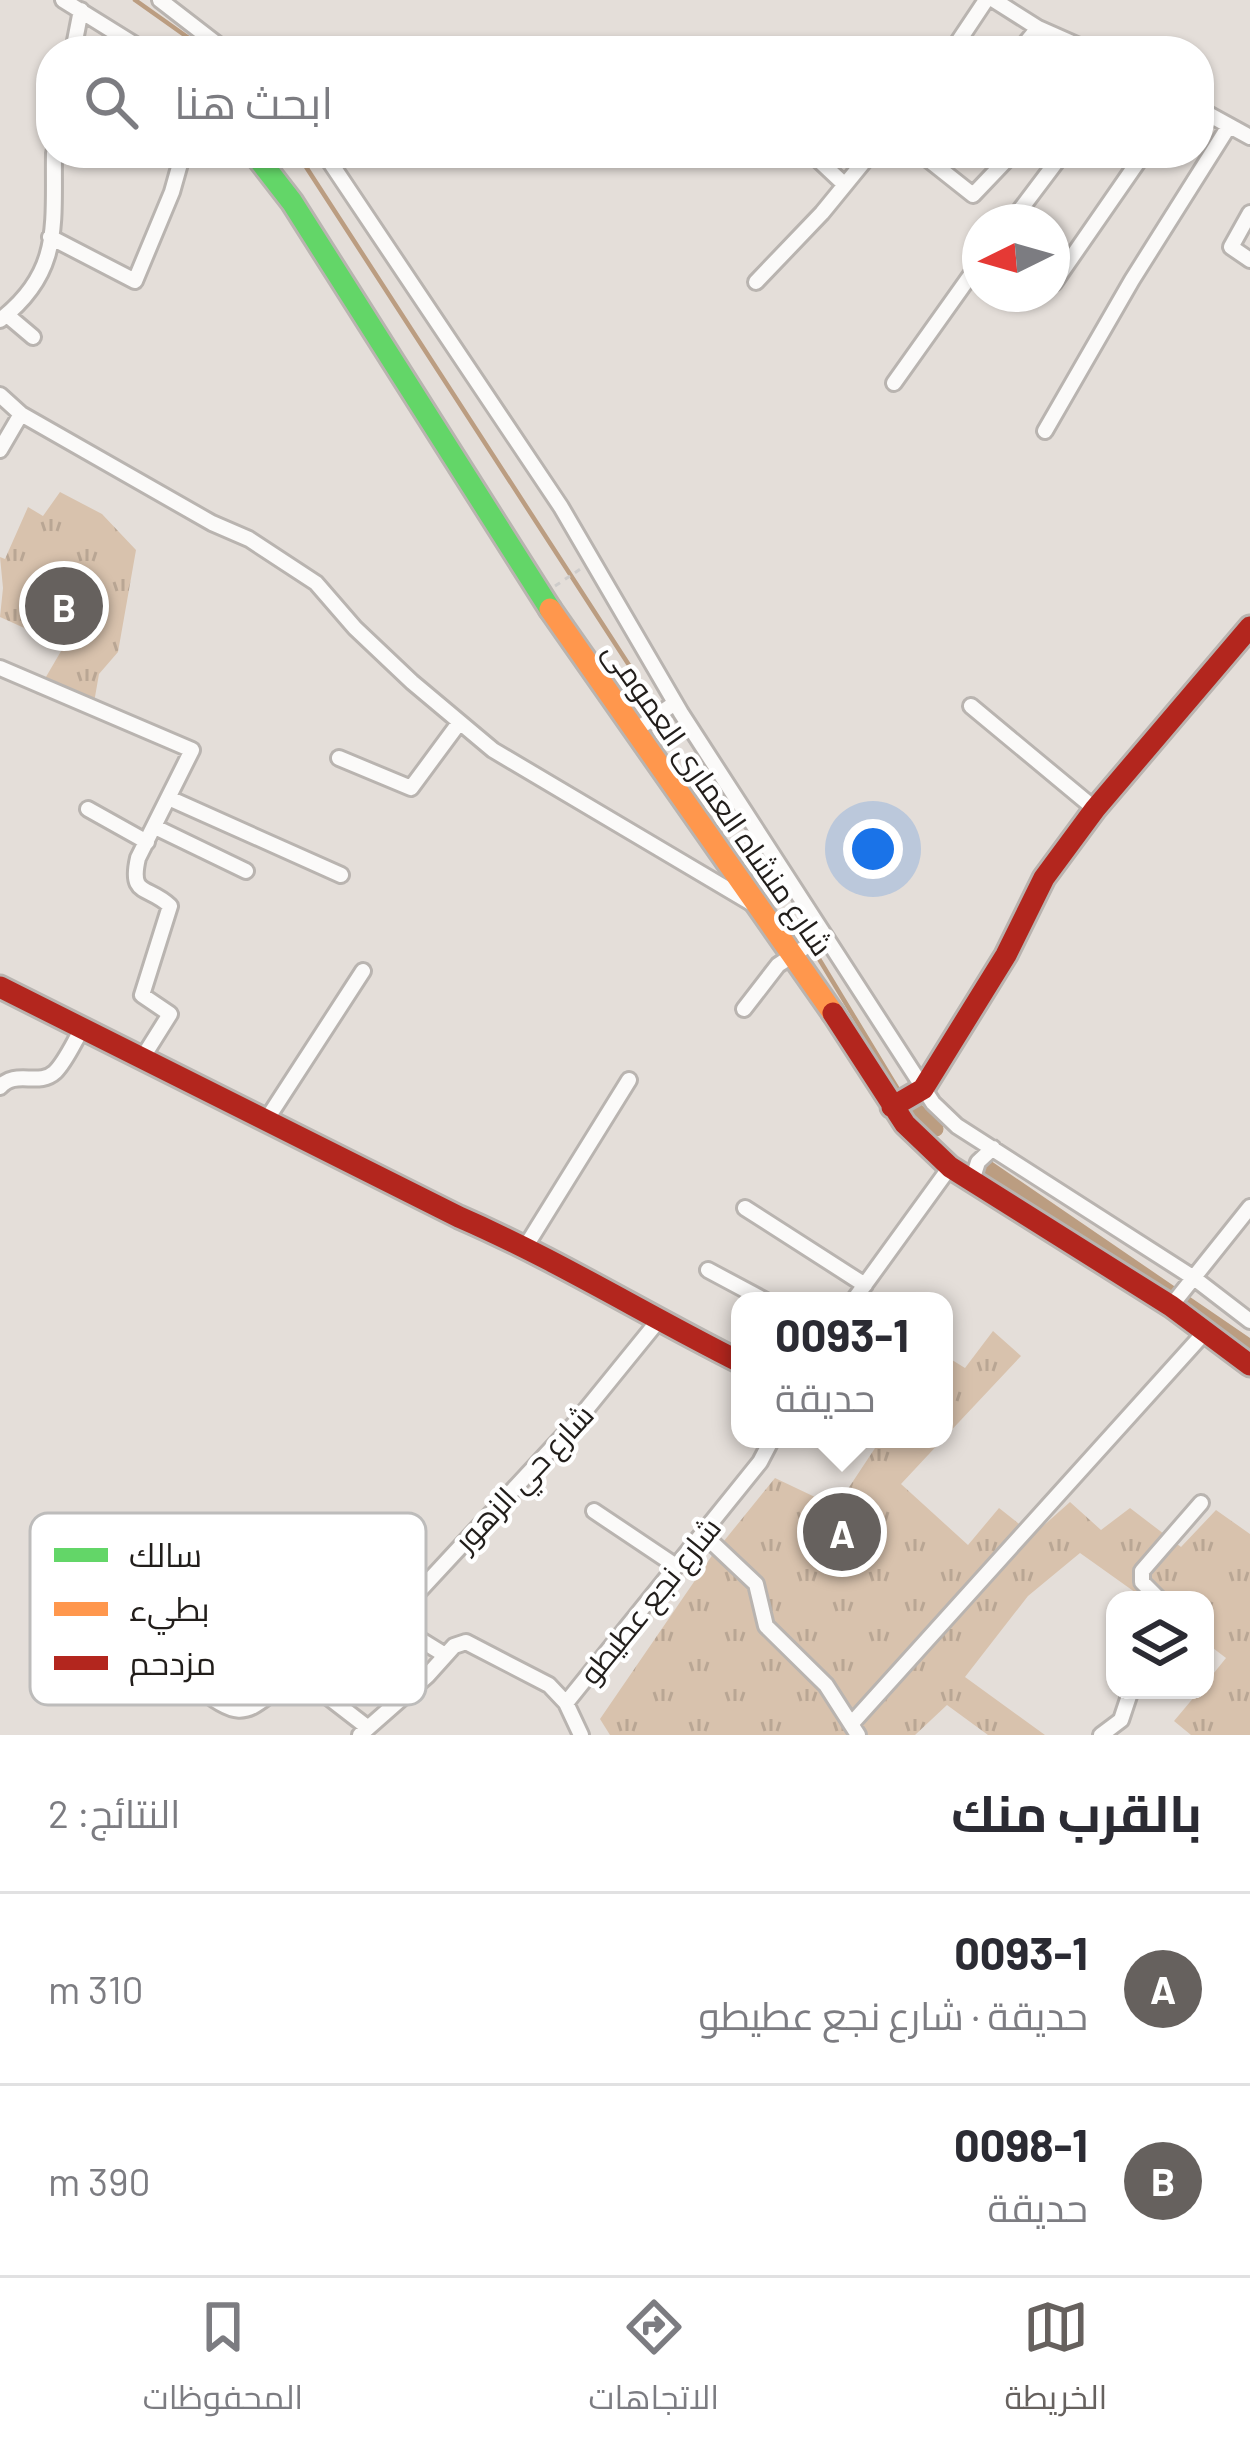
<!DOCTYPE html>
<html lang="ar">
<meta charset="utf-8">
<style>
body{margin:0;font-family:Barlow,Cairo,sans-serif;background:#f2f2f3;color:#2b2b33;direction:rtl}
.controls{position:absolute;right:36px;bottom:36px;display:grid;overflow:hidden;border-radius:24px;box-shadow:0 3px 9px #0004}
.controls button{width:108px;height:108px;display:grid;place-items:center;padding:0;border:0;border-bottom:3px solid #e1e1e2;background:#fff;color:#2b2b33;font:60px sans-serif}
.compass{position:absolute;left:962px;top:204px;width:108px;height:108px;border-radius:50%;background:#fff;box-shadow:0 3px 9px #0004;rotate:265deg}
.you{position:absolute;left:873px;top:849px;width:42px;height:42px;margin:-30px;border:9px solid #fff;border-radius:50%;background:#1a73e8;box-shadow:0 0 0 18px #1a73e833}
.badge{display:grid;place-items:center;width:78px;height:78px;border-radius:50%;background:#66615e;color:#fff;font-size:39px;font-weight:700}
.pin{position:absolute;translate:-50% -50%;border:6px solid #fff;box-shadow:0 3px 12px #0006}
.popup{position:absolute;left:731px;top:1292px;width:222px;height:156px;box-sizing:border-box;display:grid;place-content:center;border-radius:24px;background:#fff;filter:drop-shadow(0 3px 9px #0005);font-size:39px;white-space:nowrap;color:#7c7c81}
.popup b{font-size:45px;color:#2b2b33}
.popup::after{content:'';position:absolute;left:50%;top:100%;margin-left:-24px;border:24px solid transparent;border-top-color:#fff}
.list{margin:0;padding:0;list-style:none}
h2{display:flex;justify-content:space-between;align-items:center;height:156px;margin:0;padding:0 48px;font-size:51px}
h2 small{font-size:39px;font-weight:400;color:#7c7c81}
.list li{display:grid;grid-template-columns:78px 1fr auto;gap:36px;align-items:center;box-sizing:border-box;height:192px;padding:0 48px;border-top:3px solid #e1e1e2}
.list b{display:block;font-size:45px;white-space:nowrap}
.list p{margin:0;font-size:39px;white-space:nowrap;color:#7c7c81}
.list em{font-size:39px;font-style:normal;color:#7c7c81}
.icon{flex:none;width:66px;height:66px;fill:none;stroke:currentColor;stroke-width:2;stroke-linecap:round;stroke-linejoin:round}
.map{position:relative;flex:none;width:1250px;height:1735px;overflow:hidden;direction:ltr}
.search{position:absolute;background:#fff;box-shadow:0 3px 9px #0004;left:36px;right:36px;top:36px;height:132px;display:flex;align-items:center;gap:30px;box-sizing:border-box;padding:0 42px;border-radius:48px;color:#7c7c81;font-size:45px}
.sheet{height:540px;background:#fff}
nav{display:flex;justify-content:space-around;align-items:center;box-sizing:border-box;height:168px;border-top:3px solid #e1e1e2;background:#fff;font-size:33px;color:#7c7c81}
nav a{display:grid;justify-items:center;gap:6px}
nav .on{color:#66615e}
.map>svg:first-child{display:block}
.park{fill:url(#park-tufts)}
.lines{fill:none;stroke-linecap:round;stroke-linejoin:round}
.stream{stroke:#bb9d81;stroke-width:4.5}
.canal{stroke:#bb9d81;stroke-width:15}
.street-casing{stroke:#b9b4b0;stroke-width:20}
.fast-casing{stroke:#b9b4b0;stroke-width:27}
.slow-casing{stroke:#b9b4b0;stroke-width:27}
.jam-casing{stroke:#b9b4b0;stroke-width:27}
.path{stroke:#cecccb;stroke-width:3;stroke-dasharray:6 6;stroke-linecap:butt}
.street{stroke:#fbfaf9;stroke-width:14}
.fast{stroke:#63d668;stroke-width:21}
.slow{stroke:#ff974d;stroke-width:21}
.jam{stroke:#b3261e;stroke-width:21}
.labels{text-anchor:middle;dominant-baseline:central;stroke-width:9;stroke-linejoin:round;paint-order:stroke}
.street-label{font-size:30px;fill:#221e1b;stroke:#fff}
.key{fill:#fff;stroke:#bdbcbb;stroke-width:3}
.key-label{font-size:33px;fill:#221e1b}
</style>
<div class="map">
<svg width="1250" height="1735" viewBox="0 0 1250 1735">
<defs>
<pattern id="park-tufts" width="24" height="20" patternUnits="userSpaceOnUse" patternTransform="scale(3)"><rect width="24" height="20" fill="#d8c2ad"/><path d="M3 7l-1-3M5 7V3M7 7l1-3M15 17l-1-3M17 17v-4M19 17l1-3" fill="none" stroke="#b9a694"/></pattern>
</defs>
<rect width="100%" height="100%" fill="#e4ded9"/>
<!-- park -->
<path class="park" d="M 60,492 L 102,514 L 136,550 L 118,652 L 99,674 L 92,714 L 36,694 L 64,646 L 0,617 L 3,588 L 0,557 L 5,559 L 28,507 L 43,516 Z
M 993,1331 L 1021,1356 L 944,1438 L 944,1355 L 965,1368 Z
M 881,1439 L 943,1439 L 901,1484 L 968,1545 L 999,1508 L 1033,1535 L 1070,1502 L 1101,1530 L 1130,1508 L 1181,1547 L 1216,1510 L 1250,1534 L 1250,1735 L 1191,1735 L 1174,1721 L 1200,1690 L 1205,1690 L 1205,1684 L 1226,1658 L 1205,1642 L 1205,1600 L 1146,1600 L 1080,1553 L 1028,1596 L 965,1677 L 1045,1735 L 988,1735 L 947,1705 L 915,1735 L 610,1735 L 600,1719 L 711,1557 L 775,1478 L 836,1507 Z"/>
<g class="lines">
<!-- stream -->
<path class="stream" d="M 135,0 L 207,51
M 297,153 L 651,699
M 813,949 L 899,1091"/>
<!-- canal -->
<path class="canal" d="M 909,1103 L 936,1129
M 988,1168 L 1250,1347"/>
<!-- street casing -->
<g class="street-casing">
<path id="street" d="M 63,0 L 145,51
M 160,0 L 226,51
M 994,0 L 1038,28 L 1090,51
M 73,51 L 81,10
M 952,51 L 986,0
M 1019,51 L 1038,28
M 1199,109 L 1250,137
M 324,153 L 561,507 L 681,713 L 933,1103 L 957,1126 L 1194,1278 L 1250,1321
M 811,153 L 845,185
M 920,153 L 973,195 L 1013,153
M 1250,213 L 1231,247 L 1250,260
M 1011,222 L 1063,153
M 50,237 L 135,281 L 172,192 L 183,153
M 756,282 L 822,213 L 871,153
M 1054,283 L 1144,153
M 7,315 L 33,337
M 0,320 C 62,272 53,225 54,153
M 894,383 L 980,262
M 0,395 L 21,414 L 212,523 L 249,539 L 316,583 L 355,628 L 412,682 L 493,750 L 751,903
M 1045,431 L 1132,280 L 1229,126
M 0,450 L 21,414
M 0,668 L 192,750 L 138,858 C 129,897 148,885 170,906 L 142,995 L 170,1014 L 143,1057
M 971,706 L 1095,809
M 633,732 L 675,703
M 339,758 L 411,788 L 459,723
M 171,799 L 341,875
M 88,809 L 147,842
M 155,827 L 246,871
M 744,1009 L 778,965 L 824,935
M 0,1087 C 15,1069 39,1087 55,1072 C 66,1061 74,1042 82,1029
M 267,1119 L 363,971
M 972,1181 L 978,1162 L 993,1148
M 745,1208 L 865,1285
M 526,1246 L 629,1080
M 708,1270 L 766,1301
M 853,1301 L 950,1167
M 1171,1306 L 1250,1207
M 594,1511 L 676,1566
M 702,1533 L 756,1584 L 766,1626 L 826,1685 L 858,1735
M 1160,1600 L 1142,1582 L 1142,1571 L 1201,1503
M 390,1621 L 445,1655
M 385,1628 L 576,1422 L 658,1321
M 195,1684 C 252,1735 251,1698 301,1676 L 367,1727
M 566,1703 L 760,1462 L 772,1439
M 853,1722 L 1205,1332
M 360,1735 L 427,1676 L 454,1646 L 466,1642 L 549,1685 L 566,1703 L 581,1735
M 1101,1735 L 1121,1720 L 1131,1690"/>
</g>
<!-- fast casing -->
<g class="fast-casing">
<path id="fast" d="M 254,153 L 292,202 L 550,609"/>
</g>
<!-- slow casing -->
<g class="slow-casing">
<path id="slow" d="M 550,609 L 833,1013"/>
</g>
<!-- jam casing -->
<g class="jam-casing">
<path id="jam" d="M 0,987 L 459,1217 C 556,1259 646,1315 740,1362
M 833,1013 L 905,1124 L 950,1167 L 1171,1306 L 1250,1365
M 892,1107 L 923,1089 L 1006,955 L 1044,878 L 1095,809 L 1250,627"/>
</g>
<!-- path -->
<path class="path" d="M 555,586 L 582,568"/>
<!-- street -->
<use href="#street" class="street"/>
<!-- fast -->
<use href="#fast" class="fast"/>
<!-- slow -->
<use href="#slow" class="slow"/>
<!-- jam -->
<use href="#jam" class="jam"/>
</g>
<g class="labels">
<!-- street labels -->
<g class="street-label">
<text transform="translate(719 798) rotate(55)">شارع منشاه العمارى العمومى</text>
<text transform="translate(523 1477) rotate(-47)">شارع حي الزهور</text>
<text transform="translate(649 1600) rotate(-51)">شارع نجع عطيطو</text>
</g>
</g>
<!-- legend -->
<rect x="30" y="1513" width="396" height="192" rx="18" class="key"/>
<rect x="54" y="1548" width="54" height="14" fill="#63d668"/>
<rect x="54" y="1602" width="54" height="14" fill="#ff974d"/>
<rect x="54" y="1656" width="54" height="14" fill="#b3261e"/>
<g class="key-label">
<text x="129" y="1567">سالك</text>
<text x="129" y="1621">بطيء</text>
<text x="129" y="1675">مزدحم</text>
</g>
</svg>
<div class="controls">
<button><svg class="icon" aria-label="layers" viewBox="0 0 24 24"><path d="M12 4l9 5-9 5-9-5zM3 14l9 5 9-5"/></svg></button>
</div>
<svg class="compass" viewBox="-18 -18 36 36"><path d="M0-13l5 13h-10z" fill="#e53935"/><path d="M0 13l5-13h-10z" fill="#7c7c81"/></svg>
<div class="you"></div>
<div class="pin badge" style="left:842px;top:1532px">A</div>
<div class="popup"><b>0093-1</b>حديقة</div>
<div class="pin badge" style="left:64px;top:606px">B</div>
<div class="search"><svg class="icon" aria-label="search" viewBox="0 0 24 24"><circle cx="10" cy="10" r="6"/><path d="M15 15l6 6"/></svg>ابحث هنا</div>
</div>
<section class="sheet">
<h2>بالقرب منك<small>النتائج: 2</small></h2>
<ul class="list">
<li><span class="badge">A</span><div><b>0093-1</b><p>حديقة · شارع نجع عطيطو</p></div><em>310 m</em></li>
<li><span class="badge">B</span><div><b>0098-1</b><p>حديقة</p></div><em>390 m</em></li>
</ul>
</section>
<nav>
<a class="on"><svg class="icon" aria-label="map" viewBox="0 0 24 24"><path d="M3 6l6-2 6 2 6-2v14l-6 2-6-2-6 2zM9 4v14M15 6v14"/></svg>الخريطة</a>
<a><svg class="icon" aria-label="directions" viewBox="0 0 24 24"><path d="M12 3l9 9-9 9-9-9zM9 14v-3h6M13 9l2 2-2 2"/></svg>الاتجاهات</a>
<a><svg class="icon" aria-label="saved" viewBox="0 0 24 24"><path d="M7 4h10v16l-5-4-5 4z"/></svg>المحفوظات</a>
</nav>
